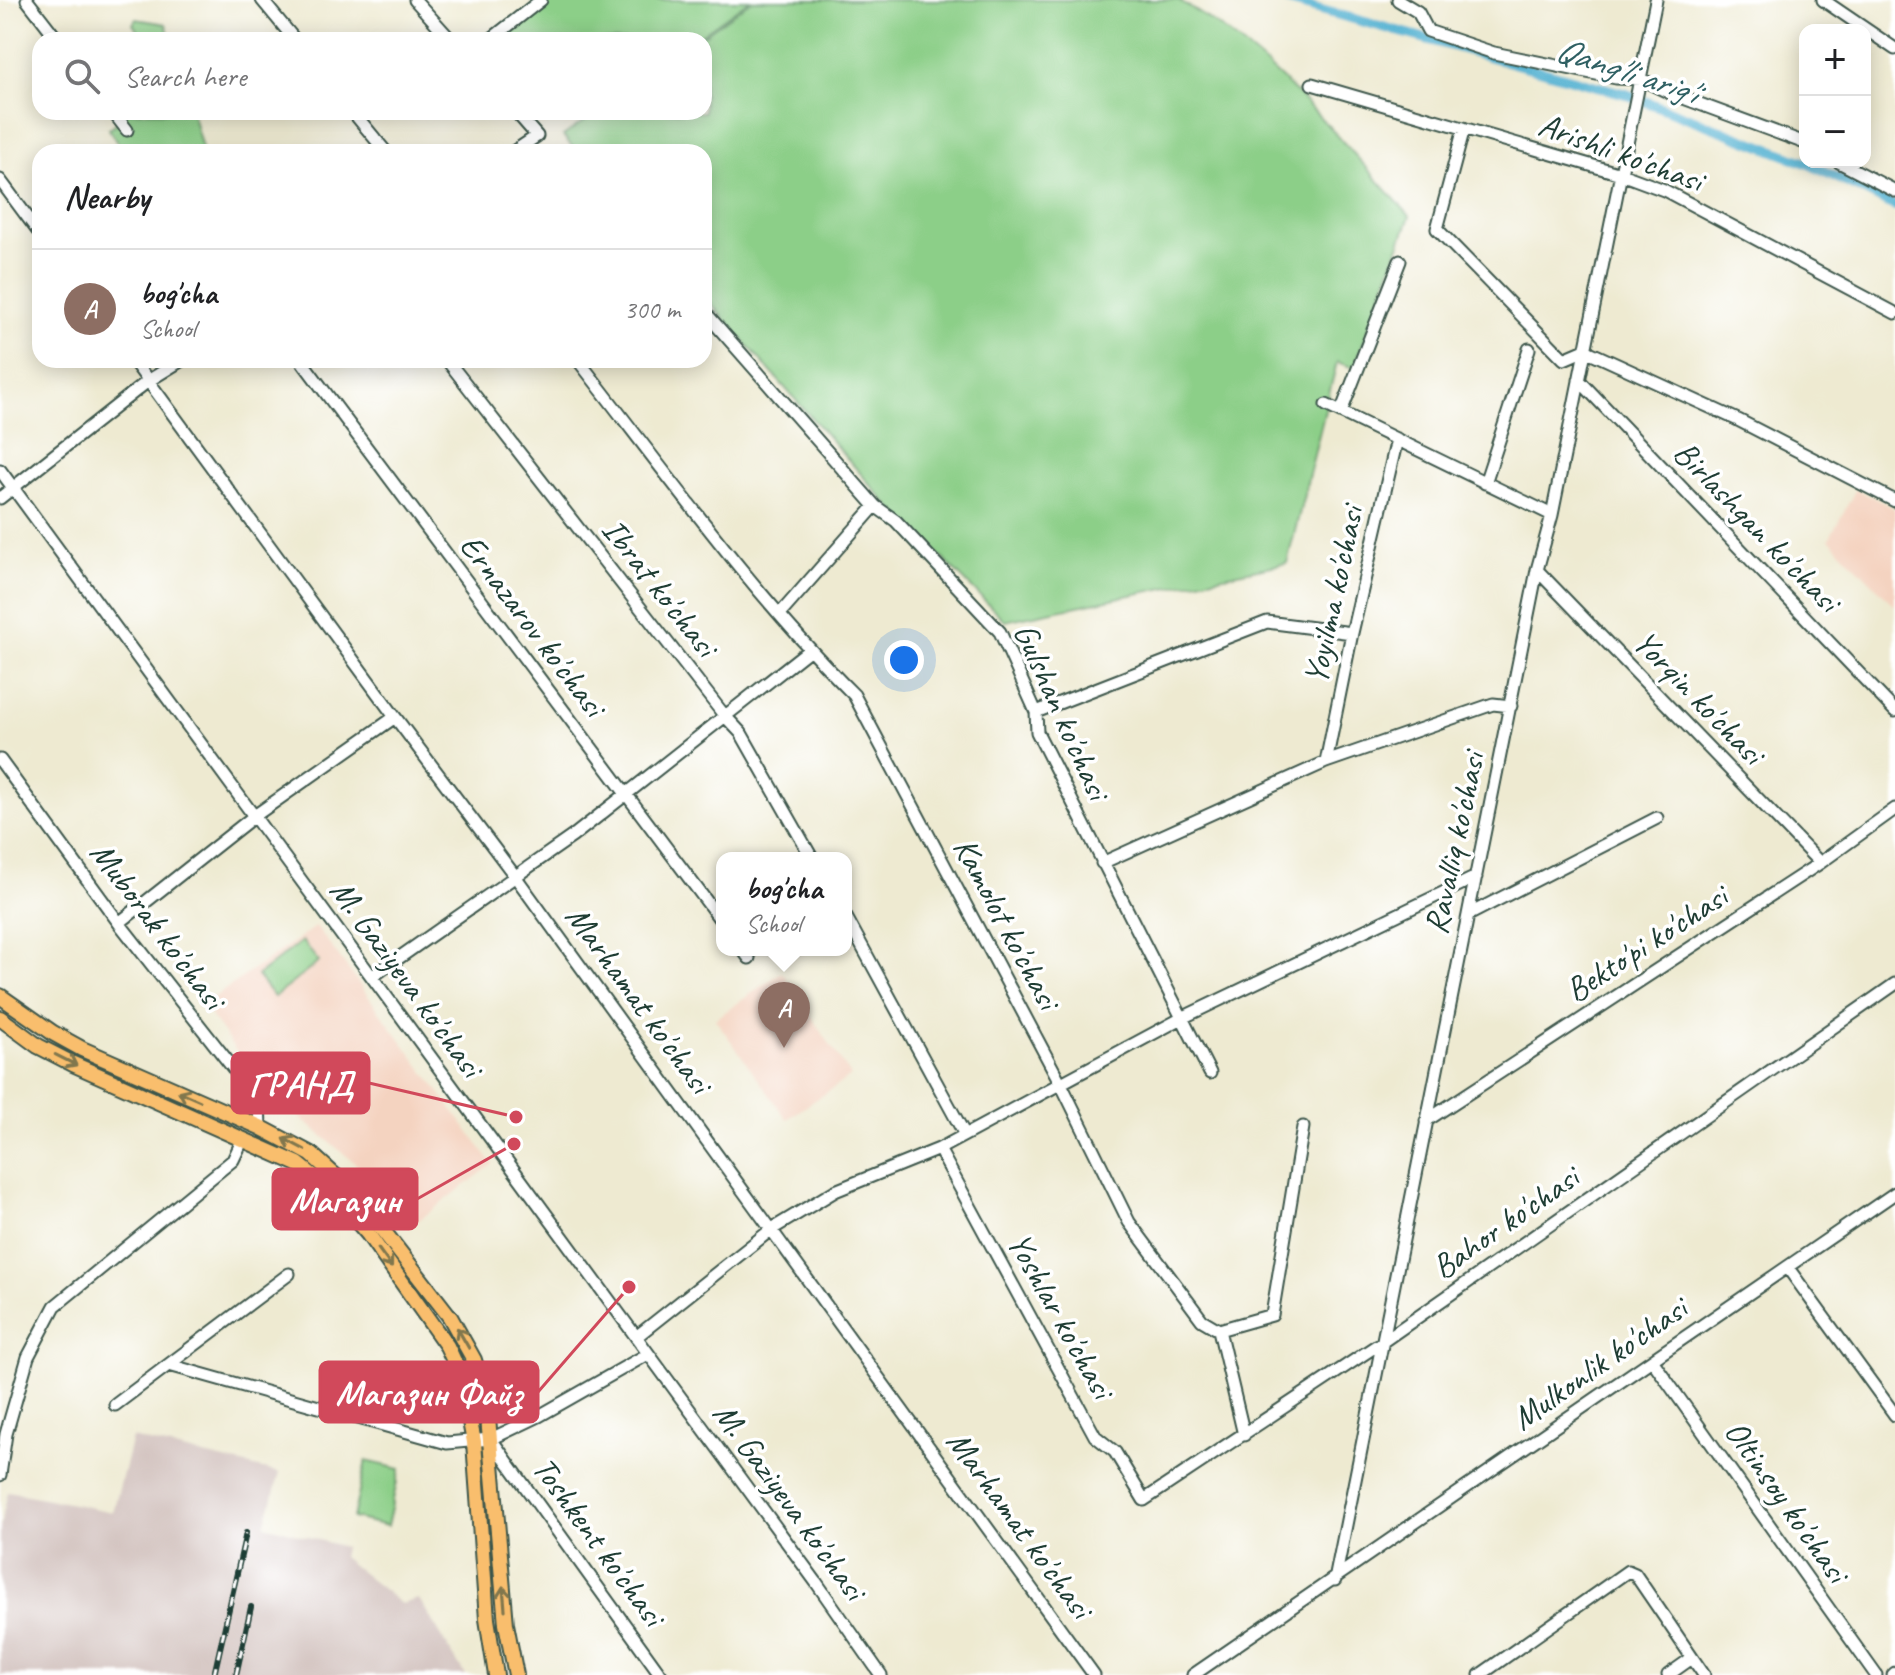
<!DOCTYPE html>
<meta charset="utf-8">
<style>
body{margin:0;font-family:Caveat,sans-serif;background:#f2f2f2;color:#202124}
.controls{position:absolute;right:24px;top:24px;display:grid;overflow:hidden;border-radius:16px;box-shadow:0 4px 20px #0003}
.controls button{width:72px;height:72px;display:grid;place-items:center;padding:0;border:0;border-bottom:2px solid #e0e0e0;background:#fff;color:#202124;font:40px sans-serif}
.you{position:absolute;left:904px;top:660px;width:28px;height:28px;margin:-20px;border:6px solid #fff;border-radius:50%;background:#1a73e8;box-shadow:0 0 0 12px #1a73e833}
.badge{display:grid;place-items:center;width:52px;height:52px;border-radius:50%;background:#111827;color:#fff;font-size:26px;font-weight:700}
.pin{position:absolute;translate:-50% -66px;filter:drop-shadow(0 2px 4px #0008)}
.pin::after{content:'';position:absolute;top:42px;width:28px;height:24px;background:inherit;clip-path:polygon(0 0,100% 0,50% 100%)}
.popup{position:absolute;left:716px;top:852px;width:136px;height:104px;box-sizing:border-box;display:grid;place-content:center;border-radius:16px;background:#fff;filter:drop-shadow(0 2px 6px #0005);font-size:26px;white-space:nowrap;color:#757577}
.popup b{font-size:30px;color:#202124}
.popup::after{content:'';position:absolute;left:50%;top:100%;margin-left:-16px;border:16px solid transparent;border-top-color:#fff}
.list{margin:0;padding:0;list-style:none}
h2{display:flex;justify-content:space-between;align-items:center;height:104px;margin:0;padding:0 32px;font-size:34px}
h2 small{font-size:26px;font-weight:400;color:#757577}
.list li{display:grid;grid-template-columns:52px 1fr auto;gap:24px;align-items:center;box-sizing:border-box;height:120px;padding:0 32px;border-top:2px solid #e0e0e0}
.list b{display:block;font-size:30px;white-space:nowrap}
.list p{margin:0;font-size:26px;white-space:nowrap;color:#757577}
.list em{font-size:26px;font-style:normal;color:#757577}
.icon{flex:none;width:44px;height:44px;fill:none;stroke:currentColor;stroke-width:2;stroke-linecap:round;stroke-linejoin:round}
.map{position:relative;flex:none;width:1895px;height:1675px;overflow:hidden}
.search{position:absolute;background:#fff;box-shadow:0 4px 20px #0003;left:32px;top:32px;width:680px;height:88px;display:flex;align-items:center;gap:20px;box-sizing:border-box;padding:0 28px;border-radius:24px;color:#757577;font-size:30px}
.panel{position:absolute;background:#fff;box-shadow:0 4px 20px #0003;left:32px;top:144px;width:680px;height:224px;border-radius:24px}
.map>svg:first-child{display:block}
.built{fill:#f4d3c0}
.industrial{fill:#d0c0bc}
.green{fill:#8ccf88;stroke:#56865e;stroke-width:2}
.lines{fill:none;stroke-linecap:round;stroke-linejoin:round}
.canal{stroke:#54b2d2;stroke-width:10}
.minor-casing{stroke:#3e574c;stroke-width:15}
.major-casing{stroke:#3e574c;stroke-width:18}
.minor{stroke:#fff;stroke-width:11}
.major{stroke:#f9be6d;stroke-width:14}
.rail-casing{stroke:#1f3d34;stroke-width:6}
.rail{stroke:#fff;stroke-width:3;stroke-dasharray:9;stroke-linecap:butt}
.oneway{stroke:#81774e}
.labels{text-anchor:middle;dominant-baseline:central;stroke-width:7;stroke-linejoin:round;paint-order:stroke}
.street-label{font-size:34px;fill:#1f3d34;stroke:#fff}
.water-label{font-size:36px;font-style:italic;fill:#2f6063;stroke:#fff}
.leader{fill:none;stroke:#d1495b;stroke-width:3}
.callout-dot{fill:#d1495b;stroke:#fff;stroke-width:3}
.callout{fill:#d1495b;stroke:#d1495b;stroke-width:3}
.callout-label{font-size:36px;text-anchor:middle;font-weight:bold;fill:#fff}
</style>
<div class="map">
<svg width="1895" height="1675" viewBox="0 0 1895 1675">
<rect width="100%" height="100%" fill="#fff"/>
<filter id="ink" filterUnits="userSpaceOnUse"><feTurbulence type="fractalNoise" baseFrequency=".0125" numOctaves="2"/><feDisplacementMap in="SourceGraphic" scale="16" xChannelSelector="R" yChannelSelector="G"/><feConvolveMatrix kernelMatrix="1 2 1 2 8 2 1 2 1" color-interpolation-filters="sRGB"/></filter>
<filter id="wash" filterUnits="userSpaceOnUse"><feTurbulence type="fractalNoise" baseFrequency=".006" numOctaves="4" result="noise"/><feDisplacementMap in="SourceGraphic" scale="32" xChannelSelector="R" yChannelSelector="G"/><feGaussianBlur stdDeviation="1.8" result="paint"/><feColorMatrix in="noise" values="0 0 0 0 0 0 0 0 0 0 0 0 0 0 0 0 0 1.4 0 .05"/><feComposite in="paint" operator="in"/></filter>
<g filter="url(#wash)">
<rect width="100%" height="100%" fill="#eeead1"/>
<!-- built -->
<path class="built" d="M 1856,489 L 1895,509 L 1895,606 L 1829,539 Z
M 316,926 L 493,1164 L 410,1227 L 353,1161 L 262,1087 L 203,1005 Z
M 782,972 L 851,1076 L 787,1119 L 715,1019 Z"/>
<!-- industrial -->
<path class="industrial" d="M 132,1438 L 280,1473 L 265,1525 L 344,1547 L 342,1557 L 401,1604 L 419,1599 L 465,1675 L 0,1675 L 0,1528 L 8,1491 L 113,1512 Z"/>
<!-- green -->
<path class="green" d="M 549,0 L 750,0 L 694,40 L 656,40 L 654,36 L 645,40 L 501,40 Z
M 752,0 L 1178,0 C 1270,52 1339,138 1410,216 L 1354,368 L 1337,362 L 1287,563 L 1005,621 L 883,499 L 704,296 L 704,152 L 577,152 L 563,136 L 597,112 L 704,112 L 704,40 L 697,40 Z
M 136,19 L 166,24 L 171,40 L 144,40 L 133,24 Z
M 129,112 L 192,112 L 203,152 L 124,152 L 109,129 Z
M 302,941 L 319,962 L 274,997 L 257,976 Z
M 366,1461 L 400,1469 L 387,1526 L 353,1518 Z"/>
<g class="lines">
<!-- canal -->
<path class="canal" d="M 1285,0 L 1626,94 L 1809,164 L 1895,206"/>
</g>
</g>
<g filter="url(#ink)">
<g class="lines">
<!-- minor casing -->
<g class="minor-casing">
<path id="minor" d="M 27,0 L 58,40
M 262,0 L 295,40
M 415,0 L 451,40
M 1398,0 L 1418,12 L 1428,31 L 1494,53 L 1616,78 L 1641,79 L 1670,93 L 1805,143
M 1823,0 L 1895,49
M 490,40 L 541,0
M 1312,84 L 1621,174 L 1664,190 L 1895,313
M 113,112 L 127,130
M 353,112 L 386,152
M 1464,128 L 1437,229 L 1564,359 L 1585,350 L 1738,420 L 1895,501
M 513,152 L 537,136 L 516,112
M 1839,162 L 1895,191
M 0,180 L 40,234
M 704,311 L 875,506 L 896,521 L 1000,632 L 1036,712 L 1037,732 L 1210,1073
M 133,360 L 395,717 L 515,876 L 1094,1675
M 301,360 L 722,922
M 447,360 L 724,715 L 741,733 L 812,858
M 578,360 C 667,474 752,593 854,695 L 1061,1084 L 1129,1222 L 1202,1320 L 1219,1330 L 1272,1315 L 1303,1127
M 1579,380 L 1895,711
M 1326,405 L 1552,515
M 1341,412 L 1400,261
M 0,470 L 816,1582 L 881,1675
M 1485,483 L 1529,349
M 0,498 L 148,381 L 182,360
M 1537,570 L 1820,863
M 780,614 L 875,506
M 1036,712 L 1267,622 L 1352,633
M 0,760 L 119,923 L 259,1101 L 260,1127
M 1326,762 L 1352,633 L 1397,439
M 1102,863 L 1326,762 L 1493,704 L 1511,706
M 1468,915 L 1657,818
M 846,917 L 965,1135
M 119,923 L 253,817 L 395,717
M 743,950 L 749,958
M 373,976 L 573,836 L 809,650
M 1426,1121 L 1820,863 L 1895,809
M 939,1149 L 1095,1436 L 1115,1452 L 1144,1500 L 1382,1342 L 1895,984
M 1788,1268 L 1895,1415
M 1219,1330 L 1244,1435
M 636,1337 L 772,1229 L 835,1191 L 939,1149 L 1184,1017 L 1476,877
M 1652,1360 L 1876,1675
M 169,1365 L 447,1443 L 491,1439 L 539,1416 L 648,1354
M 115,1405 L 289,1274
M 491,1439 L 661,1675
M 0,1475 L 6,1434 L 28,1357 L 55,1306 L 233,1160 L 243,1139
M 1335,1580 L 1537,570 L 1552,515 L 1656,0
M 1193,1675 L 1895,1193
M 1480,1675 L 1628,1571 L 1635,1574 L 1704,1675
M 1668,1675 L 1692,1658
M 1893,1675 L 1895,1673"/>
</g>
<!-- major casing -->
<g class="major-casing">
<path id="major" d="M 0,996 L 53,1033 L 82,1049 L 260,1127 L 311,1154 L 354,1193 L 450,1317 L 474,1360 L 487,1406 L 506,1624 L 516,1675
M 0,1018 L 38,1046 L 73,1064 L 298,1164 L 329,1189 L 368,1234 L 447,1346 L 461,1376 L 474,1442 L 487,1619 L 496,1675"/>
</g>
<!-- minor -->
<use href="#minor" class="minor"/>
<!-- major -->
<use href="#major" class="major"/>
<!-- rail casing -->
<g class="rail-casing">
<path id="rail" d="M 214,1675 L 246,1533
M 236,1675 L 251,1607"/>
</g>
<!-- rail -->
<use href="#rail" class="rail"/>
</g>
<!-- one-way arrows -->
<defs><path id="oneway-shaft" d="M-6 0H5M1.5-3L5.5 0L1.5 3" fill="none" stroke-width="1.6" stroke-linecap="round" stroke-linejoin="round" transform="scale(2)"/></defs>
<g class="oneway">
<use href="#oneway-shaft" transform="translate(66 1060) rotate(27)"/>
<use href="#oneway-shaft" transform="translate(189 1096) rotate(-156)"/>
<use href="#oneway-shaft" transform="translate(294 1144) rotate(-152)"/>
<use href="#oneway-shaft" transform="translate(385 1258) rotate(54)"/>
<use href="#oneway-shaft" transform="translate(463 1338) rotate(-120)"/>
<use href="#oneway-shaft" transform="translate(504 1598) rotate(-95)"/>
</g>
</g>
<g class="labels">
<!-- street labels -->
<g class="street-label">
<text transform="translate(1621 152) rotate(20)">Arishli ko'chasi</text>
<text transform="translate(1757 526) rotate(46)">Birlashgan ko'chasi</text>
<text transform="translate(660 587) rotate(52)">Ibrat ko'chasi</text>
<text transform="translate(1333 595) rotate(-78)">Yoyilma ko'chasi</text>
<text transform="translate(533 625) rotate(53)">Ernazarov ko'chasi</text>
<text transform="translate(1699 697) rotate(46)">Yorqin ko'chasi</text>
<text transform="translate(1062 711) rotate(66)">Gulshan ko'chasi</text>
<text transform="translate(1454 843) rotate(-78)">Ravalliq ko'chasi</text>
<text transform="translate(1007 923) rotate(62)">Kamolot ko'chasi</text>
<text transform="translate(158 925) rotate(53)">Muborak ko'chasi</text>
<text transform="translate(1646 943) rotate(-33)">Bekto'pi ko'chasi</text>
<text transform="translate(407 978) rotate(54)">M. Gaziyeva ko'chasi</text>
<text transform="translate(639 999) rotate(54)">Marhamat ko'chasi</text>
<text transform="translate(1505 1222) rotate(-35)">Bahor ko'chasi</text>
<text transform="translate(1061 1315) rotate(61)">Yoshlar ko'chasi</text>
<text transform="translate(1599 1363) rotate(-35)">Mulkonlik ko'chasi</text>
<text transform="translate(790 1501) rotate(54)">M. Gaziyeva ko'chasi</text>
<text transform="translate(1787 1501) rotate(55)">Oltinsoy ko'chasi</text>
<text transform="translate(1020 1524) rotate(54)">Marhamat ko'chasi</text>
<text transform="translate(599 1541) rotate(54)">Toshkent ko'chasi</text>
</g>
<!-- water labels -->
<g class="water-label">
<text transform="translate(1627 70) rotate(18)">Qang'li arig'i</text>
</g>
</g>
<!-- callouts -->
<path class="leader" d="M516 1117L369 1083M514 1144L417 1199M629 1287L538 1392"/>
<g class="callout-dot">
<circle cx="516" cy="1117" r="8"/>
<circle cx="514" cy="1144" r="8"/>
<circle cx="629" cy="1287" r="8"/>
</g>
<g class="callout">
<rect x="232" y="1053" width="137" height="60" rx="8"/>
<rect x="273" y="1169" width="144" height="60" rx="8"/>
<rect x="320" y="1362" width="218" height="60" rx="8"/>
</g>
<g class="callout-label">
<text x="301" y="1096">ГРАНД</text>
<text x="345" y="1212">Магазин</text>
<text x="429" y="1405">Магазин Файз</text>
</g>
</svg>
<div class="controls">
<button>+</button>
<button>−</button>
</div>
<div class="you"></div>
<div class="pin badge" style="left:784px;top:1048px;background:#8d6e63">A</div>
<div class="popup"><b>bog'cha</b>School</div>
<div class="search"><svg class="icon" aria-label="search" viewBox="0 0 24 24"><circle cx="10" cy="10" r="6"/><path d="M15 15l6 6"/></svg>Search here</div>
<section class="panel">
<h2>Nearby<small></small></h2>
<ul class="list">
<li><span class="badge" style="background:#8d6e63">A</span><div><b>bog'cha</b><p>School</p></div><em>300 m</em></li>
</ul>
</section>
</div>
